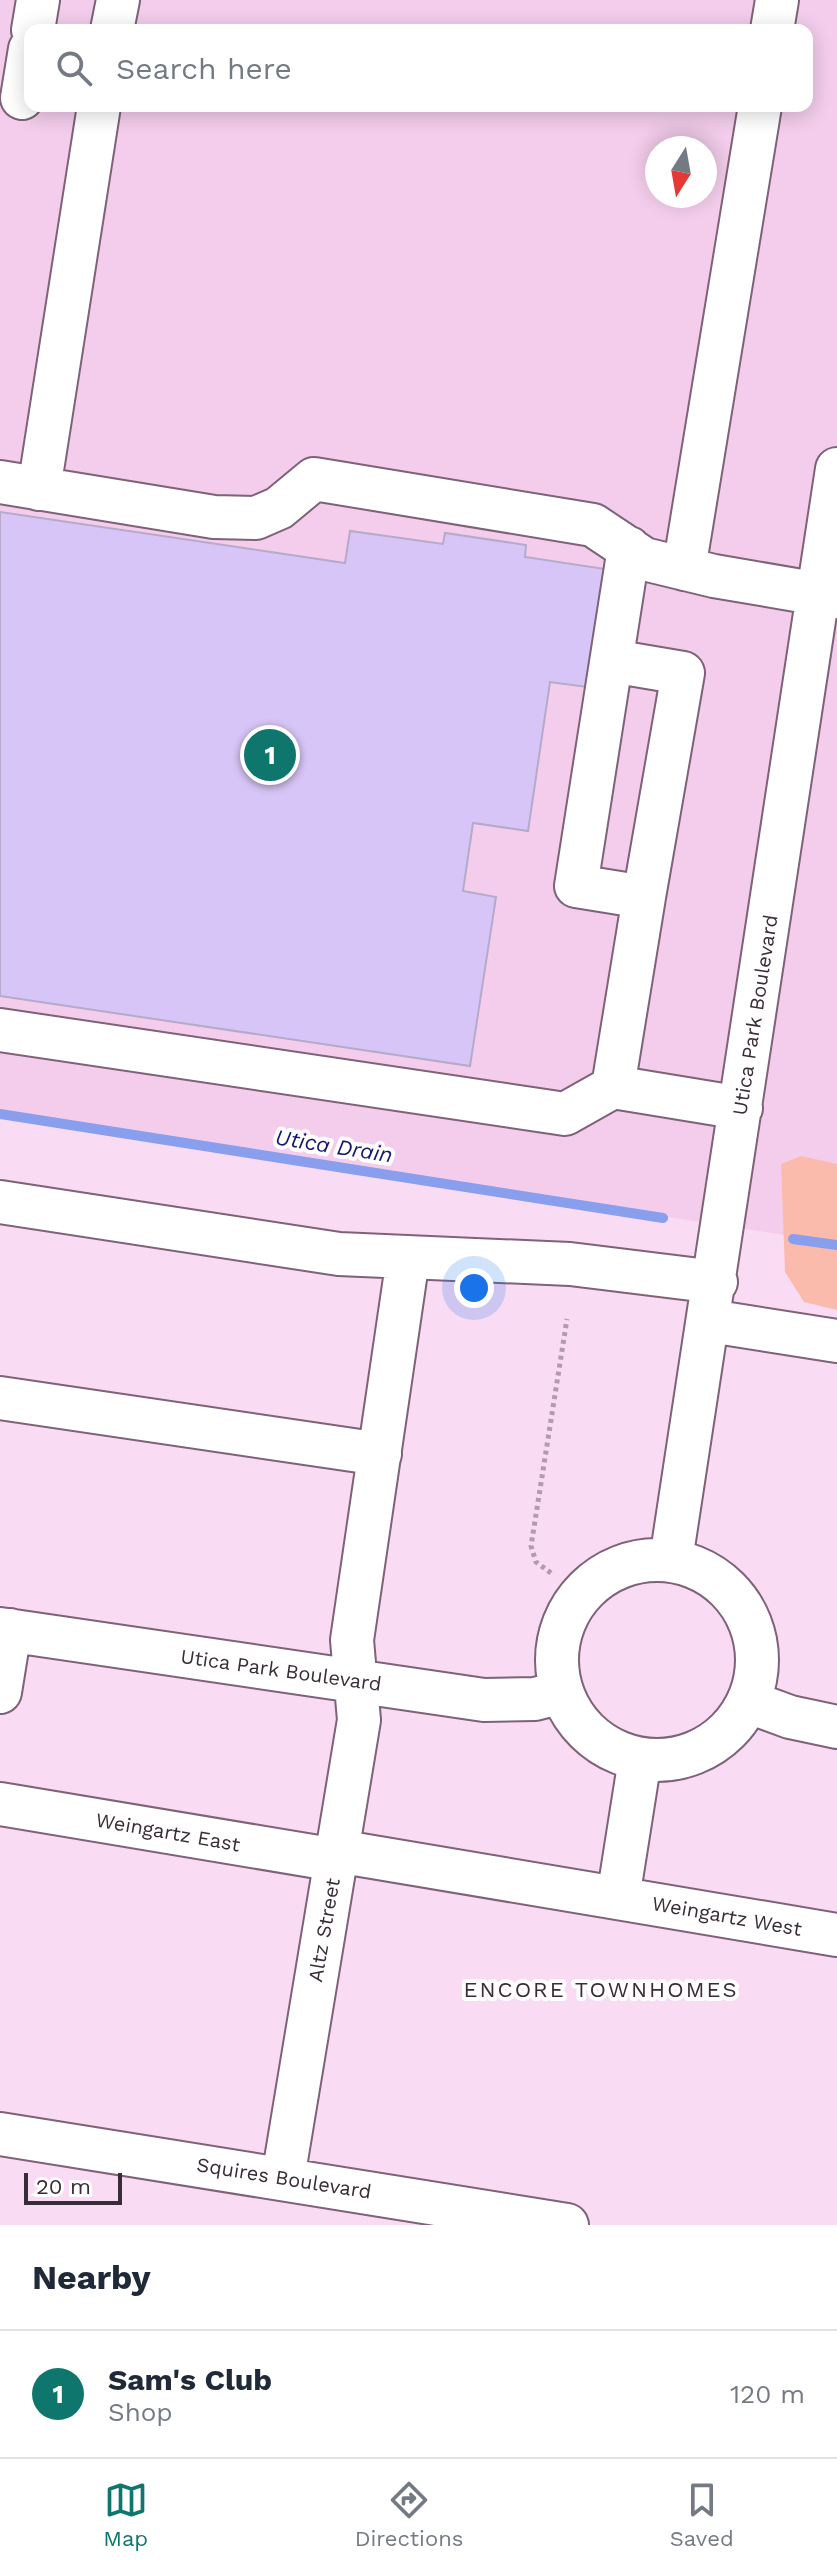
<!DOCTYPE html>
<style>
body{margin:0;font-family:"Work Sans",sans-serif;background:#f6f6f7;color:#1f2937}
.compass{position:absolute;left:645px;top:136px;width:72px;height:72px;border-radius:50%;background:#fff;box-shadow:0 4px 20px #0003;rotate:191deg}
.scale{position:absolute;left:24px;bottom:20px;width:98px;box-sizing:border-box;padding-left:8px;border:4px solid #382c36;border-top:0;font-size:22px;line-height:28px;white-space:nowrap;color:#382c36;-webkit-text-stroke:6px #fff;paint-order:stroke}
.you{position:absolute;left:474px;top:1288px;width:28px;height:28px;margin:-20px;border:6px solid #fff;border-radius:50%;background:#1a73e8;box-shadow:0 0 0 12px #1a73e833}
.badge{display:grid;place-items:center;width:52px;height:52px;border-radius:50%;background:#0f766e;color:#fff;font-size:26px;font-weight:700}
.pin{position:absolute;translate:-50% -50%;border:4px solid #fff;box-shadow:0 2px 8px #0006}
.list{margin:0;padding:0;list-style:none}
h2{display:flex;justify-content:space-between;align-items:center;height:104px;margin:0;padding:0 32px;font-size:34px}
h2 small{font-size:26px;font-weight:400;color:#747a83}
.list li{display:grid;grid-template-columns:52px 1fr auto;gap:24px;align-items:center;box-sizing:border-box;height:128px;padding:0 32px;border-top:2px solid #e0e1e3}
.list b{display:block;font-size:30px;white-space:nowrap}
.list p{margin:0;font-size:26px;white-space:nowrap;color:#747a83}
.list em{font-size:26px;font-style:normal;color:#747a83}
.icon{flex:none;width:44px;height:44px;fill:none;stroke:currentColor;stroke-width:2;stroke-linecap:round;stroke-linejoin:round}
.map{position:relative;flex:none;width:837px;height:2225px;overflow:hidden}
.search{position:absolute;background:#fff;box-shadow:0 4px 20px #0003;left:24px;right:24px;top:24px;height:88px;display:flex;align-items:center;gap:20px;box-sizing:border-box;padding:0 28px;border-radius:16px;color:#747a83;font-size:30px}
.sheet{height:232px;background:#fff}
nav{display:flex;justify-content:space-around;align-items:center;box-sizing:border-box;height:112px;border-top:2px solid #e0e1e3;background:#fff;font-size:22px;color:#747a83}
nav a{display:grid;justify-items:center;gap:4px}
nav .on{color:#0f766e}
.map>svg:first-child{display:block}
.built{fill:#f3cdeb;fill-rule:evenodd}
.green{fill:#fabbac}
.lines{fill:none;stroke-linecap:round;stroke-linejoin:round}
.stream{stroke:#899eed;stroke-width:10}
.building{fill:#d8c5f7;stroke:#b6aaca;stroke-width:2}
.minor-casing{stroke:#7d6278;stroke-width:46}
.path{stroke:#b39bae;stroke-width:5;stroke-dasharray:4 4;stroke-linecap:butt}
.minor{stroke:#fff;stroke-width:42}
.labels{text-anchor:middle;dominant-baseline:central;stroke-width:8;stroke-linejoin:round;paint-order:stroke}
.street-label{font-size:20px;fill:#382c36;stroke:#fff}
.water-label{font-size:22px;font-style:italic;fill:#161671;stroke:#fff}
.neighbourhood-label{font-size:22px;letter-spacing:2px;fill:#382c36;stroke:#fff}
</style>
<div class="map">
<svg width="837" height="2225" viewBox="0 0 837 2225">
<rect width="100%" height="100%" fill="#fadbf4"/>
<!-- built -->
<path class="built" d="M 0,0 L 837,0 L 837,1243 L 0,1114 ZM 30,30 L 807,30 L 807,106 L 30,106 ZM 657,148 L 705,148 L 705,196 L 657,196 Z"/>
<!-- green -->
<path class="green" d="M 801,1156 L 837,1164 L 837,1310 L 804,1302 L 785,1272 L 781,1164 Z"/>
<g class="lines">
<!-- stream -->
<path class="stream" d="M 0,1114 L 663,1218
M 793,1239 L 837,1245"/>
</g>
<!-- building -->
<path class="building" d="M 0,512 L 345,563 L 350,531 L 443,544 L 445,533 L 526,545 L 525,557 L 605,569 L 587,687 L 550,682 L 528,831 L 473,823 L 463,891 L 496,897 L 470,1066 L 0,996 Z"/>
<g class="lines">
<!-- minor casing -->
<g class="minor-casing">
<path id="minor" d="M 33,30 L 38,0
M 112,30 L 118,0
M 772,30 L 777,0
M 22,98 L 30,49
M 0,482 L 214,517 L 256,518 L 279,508 L 314,479 L 593,525 L 644,559 L 714,576 L 837,597
M 39,489 L 99,106
M 629,548 L 576,886 L 644,897 L 613,1087 L 741,1108
M 684,569 L 760,106
M 612,661 L 683,673 L 644,897
M 0,1030 L 565,1114 L 613,1087
M 0,1202 L 339,1254 L 570,1264 L 716,1282
M 710,1321 L 837,1341
M 0,1398 L 380,1454
M557 1660a100 100 0 1 1 200 0a100 100 0 1 1-200 0Z
M 671,1560 L 837,469
M 0,1629 L 484,1700 L 535,1699 L 562,1692
M 0,1692 L 10,1630
M 749,1702 L 790,1717 L 837,1727
M 0,1804 L 336,1860
M 337,1851 L 837,1935
M 618,1898 L 640,1759
M 0,2134 L 567,2225
M 283,2178 L 359,1720 L 352,1640 L 408,1258"/>
</g>
<!-- path -->
<path class="path" d="M 551,1573 L 536,1562 L 531,1546 L 567,1319"/>
<!-- minor -->
<use href="#minor" class="minor"/>
</g>
<g class="labels">
<!-- street labels -->
<g class="street-label">
<text transform="translate(755 1015) rotate(-81)">Utica Park Boulevard</text>
<text transform="translate(281 1670) rotate(8)">Utica Park Boulevard</text>
<text transform="translate(168 1832) rotate(10)">Weingartz East</text>
<text transform="translate(727 1916) rotate(10)">Weingartz West</text>
<text transform="translate(324 1930) rotate(-80)">Altz Street</text>
<text transform="translate(284 2178) rotate(9)">Squires Boulevard</text>
</g>
<!-- water labels -->
<g class="water-label">
<text transform="translate(334 1146) rotate(9)">Utica Drain</text>
</g>
<!-- neighbourhood labels -->
<g class="neighbourhood-label">
<text x="601" y="1989">ENCORE TOWNHOMES</text>
</g>
</g>
</svg>
<svg class="compass" viewBox="-18 -18 36 36"><path d="M0-13l5 13h-10z" fill="#e53935"/><path d="M0 13l5-13h-10z" fill="#747a83"/></svg>
<div class="scale">20 m</div>
<div class="you"></div>
<div class="pin badge" style="left:270px;top:755px">1</div>
<div class="search"><svg class="icon" aria-label="search" viewBox="0 0 24 24"><circle cx="10" cy="10" r="6"/><path d="M15 15l6 6"/></svg>Search here</div>
</div>
<section class="sheet">
<h2>Nearby<small></small></h2>
<ul class="list">
<li><span class="badge">1</span><div><b>Sam's Club</b><p>Shop</p></div><em>120 m</em></li>
</ul>
</section>
<nav>
<a class="on"><svg class="icon" aria-label="map" viewBox="0 0 24 24"><path d="M3 6l6-2 6 2 6-2v14l-6 2-6-2-6 2zM9 4v14M15 6v14"/></svg>Map</a>
<a><svg class="icon" aria-label="directions" viewBox="0 0 24 24"><path d="M12 3l9 9-9 9-9-9zM9 14v-3h6M13 9l2 2-2 2"/></svg>Directions</a>
<a><svg class="icon" aria-label="saved" viewBox="0 0 24 24"><path d="M7 4h10v16l-5-4-5 4z"/></svg>Saved</a>
</nav>
